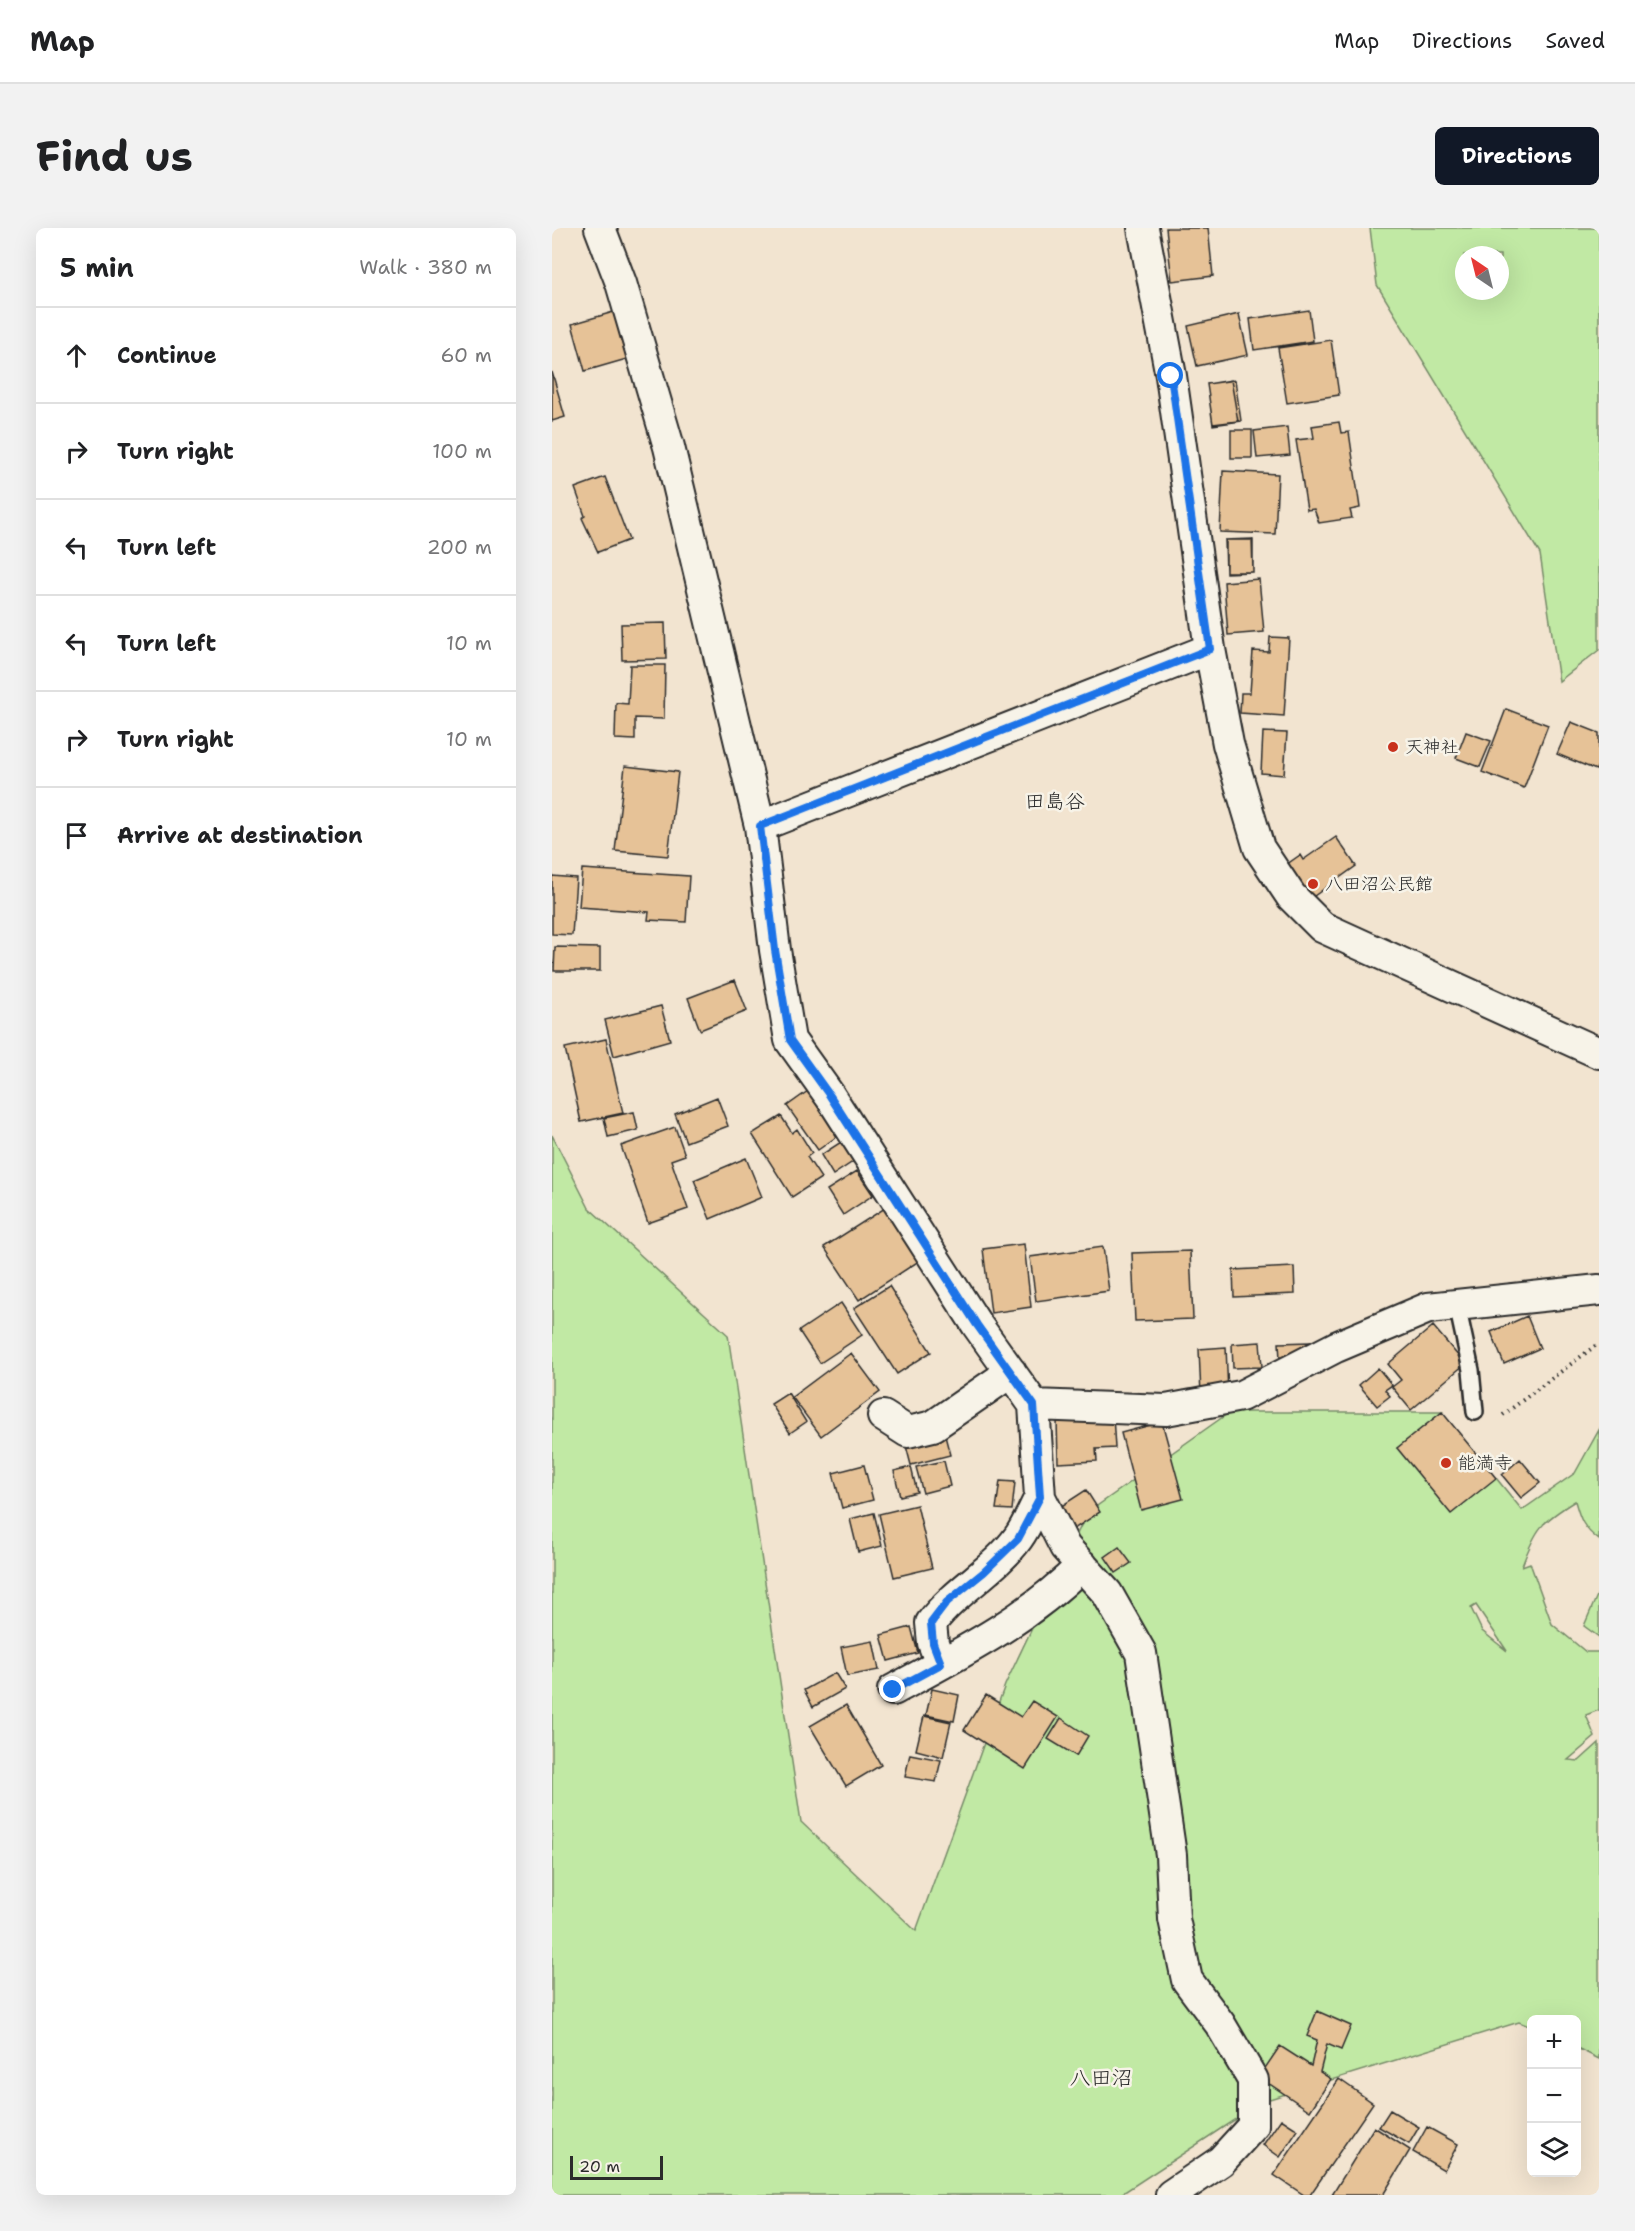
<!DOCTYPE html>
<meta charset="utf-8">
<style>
body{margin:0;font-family:"Shantell Sans","Klee One",sans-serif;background:#f2f2f2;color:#202124}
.controls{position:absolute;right:18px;bottom:18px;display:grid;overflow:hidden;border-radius:9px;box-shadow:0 6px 24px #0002}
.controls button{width:54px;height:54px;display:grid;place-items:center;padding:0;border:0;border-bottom:2px solid #e0e0e0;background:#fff;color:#202124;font:30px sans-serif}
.compass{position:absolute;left:903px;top:18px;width:54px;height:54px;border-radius:50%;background:#fff;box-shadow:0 6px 24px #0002;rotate:325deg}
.scale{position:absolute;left:18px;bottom:15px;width:93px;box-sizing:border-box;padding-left:6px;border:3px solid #2b2b2b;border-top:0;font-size:16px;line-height:21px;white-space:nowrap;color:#2b2b2b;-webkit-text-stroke:4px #f7f3e8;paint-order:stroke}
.stop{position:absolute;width:18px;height:18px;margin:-14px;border:4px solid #1a73e8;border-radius:50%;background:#fff}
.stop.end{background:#1a73e8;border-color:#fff;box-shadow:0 2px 6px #0008}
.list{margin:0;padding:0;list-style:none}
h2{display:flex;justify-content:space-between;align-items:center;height:78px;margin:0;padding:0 24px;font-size:26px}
h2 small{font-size:20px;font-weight:400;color:#757577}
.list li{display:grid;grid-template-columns:39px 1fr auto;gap:18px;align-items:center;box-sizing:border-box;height:96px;padding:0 24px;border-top:2px solid #e0e0e0}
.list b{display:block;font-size:22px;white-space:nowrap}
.list em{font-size:20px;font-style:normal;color:#757577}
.icon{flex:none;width:33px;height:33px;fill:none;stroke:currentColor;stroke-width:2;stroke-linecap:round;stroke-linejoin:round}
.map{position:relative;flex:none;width:1047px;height:1967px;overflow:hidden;border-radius:9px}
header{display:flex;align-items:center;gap:36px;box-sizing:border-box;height:84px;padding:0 30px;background:#fff;border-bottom:2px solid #e0e0e0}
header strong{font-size:28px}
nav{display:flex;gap:33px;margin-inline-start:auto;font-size:21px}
.intro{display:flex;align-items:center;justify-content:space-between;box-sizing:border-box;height:144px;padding:0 36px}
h1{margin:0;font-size:42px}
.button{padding:15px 27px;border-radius:9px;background:#111827;color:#fff;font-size:21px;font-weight:700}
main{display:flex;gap:36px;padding:0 36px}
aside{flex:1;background:#fff;border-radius:9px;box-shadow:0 6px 24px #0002}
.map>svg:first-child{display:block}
.green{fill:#c1e9a4;stroke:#768a68;stroke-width:1.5;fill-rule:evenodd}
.building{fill:#e6c297;stroke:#2b2b2b;stroke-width:1.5}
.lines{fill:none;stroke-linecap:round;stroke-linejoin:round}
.lane-casing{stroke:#2b2b2b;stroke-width:20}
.street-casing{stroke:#2b2b2b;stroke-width:34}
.path{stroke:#2b2b2b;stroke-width:4;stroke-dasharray:1.5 4.5;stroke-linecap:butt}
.lane{stroke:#f7f3e8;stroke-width:15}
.street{stroke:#f7f3e8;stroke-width:30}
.route{stroke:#1a73e8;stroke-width:8}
.poi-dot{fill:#c8321e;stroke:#f7f3e8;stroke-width:2}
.labels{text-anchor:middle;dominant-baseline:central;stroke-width:5;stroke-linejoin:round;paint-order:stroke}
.poi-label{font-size:18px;fill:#2b2b2b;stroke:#f7f3e8;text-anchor:start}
.neighbourhood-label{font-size:20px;fill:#2b2b2b;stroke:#f7f3e8}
.quarter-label{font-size:21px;fill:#2b2b2b;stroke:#f7f3e8}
</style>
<header>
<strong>Map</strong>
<nav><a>Map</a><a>Directions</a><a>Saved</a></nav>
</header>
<div class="intro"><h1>Find us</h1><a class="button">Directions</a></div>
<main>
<aside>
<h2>5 min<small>Walk · 380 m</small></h2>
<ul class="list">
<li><svg class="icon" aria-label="ahead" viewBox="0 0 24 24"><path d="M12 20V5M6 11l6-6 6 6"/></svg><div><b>Continue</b></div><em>60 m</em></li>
<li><svg class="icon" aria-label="right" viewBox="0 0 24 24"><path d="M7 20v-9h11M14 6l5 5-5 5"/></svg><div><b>Turn right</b></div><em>100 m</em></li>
<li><svg class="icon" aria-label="left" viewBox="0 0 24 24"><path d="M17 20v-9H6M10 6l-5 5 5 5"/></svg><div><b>Turn left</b></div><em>200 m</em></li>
<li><svg class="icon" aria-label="left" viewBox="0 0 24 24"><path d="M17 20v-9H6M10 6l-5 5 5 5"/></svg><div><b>Turn left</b></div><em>10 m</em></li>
<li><svg class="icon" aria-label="right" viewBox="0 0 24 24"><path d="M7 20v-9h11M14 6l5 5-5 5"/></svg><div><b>Turn right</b></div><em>10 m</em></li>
<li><svg class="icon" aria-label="arrive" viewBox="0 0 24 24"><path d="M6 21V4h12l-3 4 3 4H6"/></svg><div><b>Arrive at destination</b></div></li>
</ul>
</aside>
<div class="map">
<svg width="1047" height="1967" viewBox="0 0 1047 1967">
<rect width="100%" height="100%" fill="#f2e4d0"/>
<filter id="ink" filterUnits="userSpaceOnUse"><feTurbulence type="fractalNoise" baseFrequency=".0167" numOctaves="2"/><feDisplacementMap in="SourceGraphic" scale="12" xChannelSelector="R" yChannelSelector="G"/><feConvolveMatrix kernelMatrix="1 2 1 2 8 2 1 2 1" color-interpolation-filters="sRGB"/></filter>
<g filter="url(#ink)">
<!-- green -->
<path class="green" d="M 818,0 L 1047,0 L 1047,422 L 1007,453 L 988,326 L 825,57 ZM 912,27 L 948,27 L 948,63 L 912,63 Z
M 0,907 L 37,980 L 176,1107 L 249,1594 L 364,1703 L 453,1457 L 535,1285 L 678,1184 L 890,1184 L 845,1220 L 944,1250 L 970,1282 L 1023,1245 L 1047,1202 L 1047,1312 C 1031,1300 1028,1291 1023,1273 C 989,1294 984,1300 970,1338 L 978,1335 L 1000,1396 L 1034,1424 L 1047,1424 L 1047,1482 L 1034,1487 L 1043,1509 L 1016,1532 L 1027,1533 L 1047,1515 L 1047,1831 L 1025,1820 L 1024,1792 L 980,1792 L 979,1799 L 967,1794 L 711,1873 L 568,1967 L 0,1967 ZM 924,1377 L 955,1423 L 930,1403 L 919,1380 Z
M 1047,1363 L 1047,1409 L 1032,1398 Z"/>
<!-- building -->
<path class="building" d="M 614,0 L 656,0 L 661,48 L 620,53 Z
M 757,82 L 761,113 L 702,122 L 698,91 Z
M 65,83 L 78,130 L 33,143 L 20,96 Z
M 687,86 L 696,127 L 645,138 L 636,98 Z
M 779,112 L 787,167 L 735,175 L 726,120 Z
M 0,144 L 13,189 L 0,193 Z
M 679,152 L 686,193 L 661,196 L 655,156 Z
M 683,152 L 689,193 L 661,197 L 655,156 Z
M 787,194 L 789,205 L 797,204 L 808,280 L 798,282 L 800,290 L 767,295 L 762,281 L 755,282 L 744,212 L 762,210 L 760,198 Z
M 735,199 L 738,227 L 705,230 L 702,203 Z
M 679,202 L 700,202 L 700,230 L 679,230 Z
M 671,243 L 726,246 L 723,306 L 668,304 Z
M 53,249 L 77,312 L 46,324 L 30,290 L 33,288 L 23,260 Z
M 700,311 L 701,344 L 674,345 L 673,312 Z
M 674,312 L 701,312 L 701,344 L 674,344 Z
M 707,351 L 712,404 L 676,407 L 672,354 Z
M 113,395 L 114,431 L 70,432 L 69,396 Z
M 718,409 L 737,410 L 732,488 L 688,485 L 689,465 L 698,465 L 701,423 L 717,424 Z
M 78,437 L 113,437 L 112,491 L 83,490 L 83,512 L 63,511 L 64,475 L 76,476 Z
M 954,481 L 996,497 L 972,560 L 930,544 Z
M 1019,494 L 1047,505 L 1047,535 L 1044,542 L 1005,526 Z
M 711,504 L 735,505 L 732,547 L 709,545 Z
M 914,504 L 939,513 L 928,539 L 904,530 Z
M 73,538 L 126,544 L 116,628 L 63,623 Z
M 784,609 L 804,638 L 755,673 L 731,639 L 748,627 L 751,632 Z
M 30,641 L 137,648 L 134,694 L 96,692 L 97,684 L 27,679 Z
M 0,648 L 24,650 L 20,707 L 0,706 Z
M 3,719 L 48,720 L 48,743 L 2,743 Z
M 183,752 L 195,783 L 148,802 L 136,770 Z
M 109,778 L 118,812 L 62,828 L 53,792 Z
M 54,811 L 71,885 L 29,894 L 13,820 Z
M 256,863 L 287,907 L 266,922 L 235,878 Z
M 165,869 L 176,898 L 134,914 L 123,886 Z
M 82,884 L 86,902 L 56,909 L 52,890 Z
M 229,888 L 240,905 L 245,901 L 260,925 L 255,929 L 269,950 L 240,969 L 200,906 Z
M 123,899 L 133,927 L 119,932 L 136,981 L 96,995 L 69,918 Z
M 289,914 L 302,933 L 281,947 L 269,927 Z
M 194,930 L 210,969 L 158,991 L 142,952 Z
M 305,943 L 321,967 L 291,987 L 275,962 Z
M 333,980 L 367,1033 L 307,1072 L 272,1019 Z
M 472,1016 L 479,1079 L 439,1085 L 431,1021 Z
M 551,1019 L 557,1063 L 484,1073 L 478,1029 Z
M 638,1023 L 641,1091 L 583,1093 L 580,1025 Z
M 742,1039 L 743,1066 L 682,1069 L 681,1042 Z
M 337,1058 L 379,1124 L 345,1146 L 302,1080 Z
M 289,1075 L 310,1107 L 268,1135 L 247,1103 Z
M 975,1088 L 988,1120 L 952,1136 L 939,1104 Z
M 881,1098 L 913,1136 L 859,1182 L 840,1159 L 849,1152 L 836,1136 Z
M 708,1114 L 710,1139 L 681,1140 L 680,1116 Z
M 758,1114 L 759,1130 L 728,1131 L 727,1115 Z
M 674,1119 L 676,1166 L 649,1167 L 647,1121 Z
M 299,1125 L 328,1164 L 269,1208 L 240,1169 Z
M 826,1140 L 840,1157 L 833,1162 L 838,1168 L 825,1178 L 807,1157 Z
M 236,1165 L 254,1194 L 238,1205 L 219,1176 Z
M 890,1184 L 944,1250 L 899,1286 L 845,1220 Z
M 561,1188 L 563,1220 L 544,1221 L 545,1233 L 506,1235 L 505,1191 Z
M 610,1194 L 631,1271 L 589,1282 L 569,1205 Z
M 392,1204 L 398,1227 L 359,1237 L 353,1214 Z
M 968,1231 L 988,1255 L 969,1270 L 950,1247 Z
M 392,1233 L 398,1258 L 371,1265 L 364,1239 Z
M 312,1237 L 321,1272 L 290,1280 L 281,1245 Z
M 359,1239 L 365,1264 L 348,1268 L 342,1243 Z
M 448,1253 L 463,1254 L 460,1282 L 444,1281 Z
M 534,1262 L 548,1284 L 522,1301 L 508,1279 Z
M 365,1277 L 380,1340 L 342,1349 L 327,1286 Z
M 322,1285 L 330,1318 L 306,1324 L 298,1291 Z
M 567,1319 L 579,1335 L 564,1345 L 553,1329 Z
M 359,1399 L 366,1425 L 336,1433 L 329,1407 Z
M 321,1413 L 327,1442 L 295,1448 L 289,1419 Z
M 283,1445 L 293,1461 L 261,1479 L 252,1462 Z
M 380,1461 L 407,1467 L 402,1493 L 374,1487 Z
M 434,1467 L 469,1489 L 480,1473 L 506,1489 L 473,1541 L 412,1502 Z
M 294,1477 L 329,1537 L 294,1558 L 258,1498 Z
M 372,1488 L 399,1494 L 391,1529 L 364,1522 Z
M 509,1490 L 536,1508 L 524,1528 L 496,1511 Z
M 358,1526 L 389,1532 L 384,1554 L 353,1549 Z
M 765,1783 L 799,1798 L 789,1822 L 775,1816 L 768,1844 L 779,1851 L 758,1883 L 707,1849 L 728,1818 L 759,1838 L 765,1812 L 755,1808 Z
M 787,1851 L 821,1875 L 758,1967 L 752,1967 L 722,1947 Z
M 838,1882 L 867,1899 L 857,1916 L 827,1899 Z
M 729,1891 L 746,1902 L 728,1929 L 711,1917 Z
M 822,1899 L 858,1922 L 831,1967 L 780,1967 Z
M 875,1899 L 906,1916 L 892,1942 L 861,1924 Z"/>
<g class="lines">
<!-- lane casing -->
<g class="lane-casing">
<path id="lane" d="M 905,1077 L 919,1142 L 923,1184"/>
</g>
<!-- street casing -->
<g class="street-casing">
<path id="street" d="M 48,0 L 69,55 L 117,219 L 208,598 L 223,722 L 238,812 L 278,868 L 425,1097 L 482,1177 L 488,1269 L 513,1319 L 555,1365 L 589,1425 L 619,1627 L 622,1691 L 635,1752 L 668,1796 L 701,1852 L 701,1898 L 669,1933 L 619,1967
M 591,0 L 619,148 L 658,421 L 676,516 L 707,620 L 739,668 L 770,699 L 1047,825
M 208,598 L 658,421
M 482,1177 L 614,1182 L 689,1168 L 784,1119 L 876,1080 L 1047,1062
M 331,1188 L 356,1204 L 381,1198 L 459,1144
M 389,1436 L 381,1415 L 379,1395 C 404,1362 443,1342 466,1310 C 475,1298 481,1282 488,1269
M 341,1462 C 410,1425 475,1392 530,1337"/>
</g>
<!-- path -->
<path class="path" d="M 951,1187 L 1047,1115"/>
<!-- lane -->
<use href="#lane" class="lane"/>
<!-- street -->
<use href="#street" class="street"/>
</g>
</g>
<g class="lines" filter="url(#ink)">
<!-- route -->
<path class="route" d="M 341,1462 L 389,1436 L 381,1415 L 379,1395 L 395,1374 L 432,1344 L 466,1311 L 488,1269 L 482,1177 L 425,1097 L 278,868 L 238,812 L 223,722 L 208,598 L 658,421 L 619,148"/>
</g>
<!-- markers -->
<g class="poi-dot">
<circle cx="841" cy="519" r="6"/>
<circle cx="761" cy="656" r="6"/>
<circle cx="894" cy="1235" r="6"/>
</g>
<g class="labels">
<!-- poi labels -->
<g class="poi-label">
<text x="853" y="519">天神社</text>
<text x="773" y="656">八田沼公民館</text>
<text x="906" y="1235">能満寺</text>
</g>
<!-- neighbourhood labels -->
<g class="neighbourhood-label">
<text x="503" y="573">田島谷</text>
</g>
<!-- quarter labels -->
<g class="quarter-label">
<text x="549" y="1850">八田沼</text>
</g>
</g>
</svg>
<div class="controls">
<button>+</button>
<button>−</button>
<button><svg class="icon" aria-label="layers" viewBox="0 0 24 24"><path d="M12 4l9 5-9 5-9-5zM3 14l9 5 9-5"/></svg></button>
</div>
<svg class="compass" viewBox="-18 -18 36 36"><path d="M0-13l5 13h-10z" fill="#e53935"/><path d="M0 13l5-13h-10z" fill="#757577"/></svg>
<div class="scale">20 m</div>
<div class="stop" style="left:619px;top:148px"></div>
<div class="stop end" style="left:341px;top:1462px"></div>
</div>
</main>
